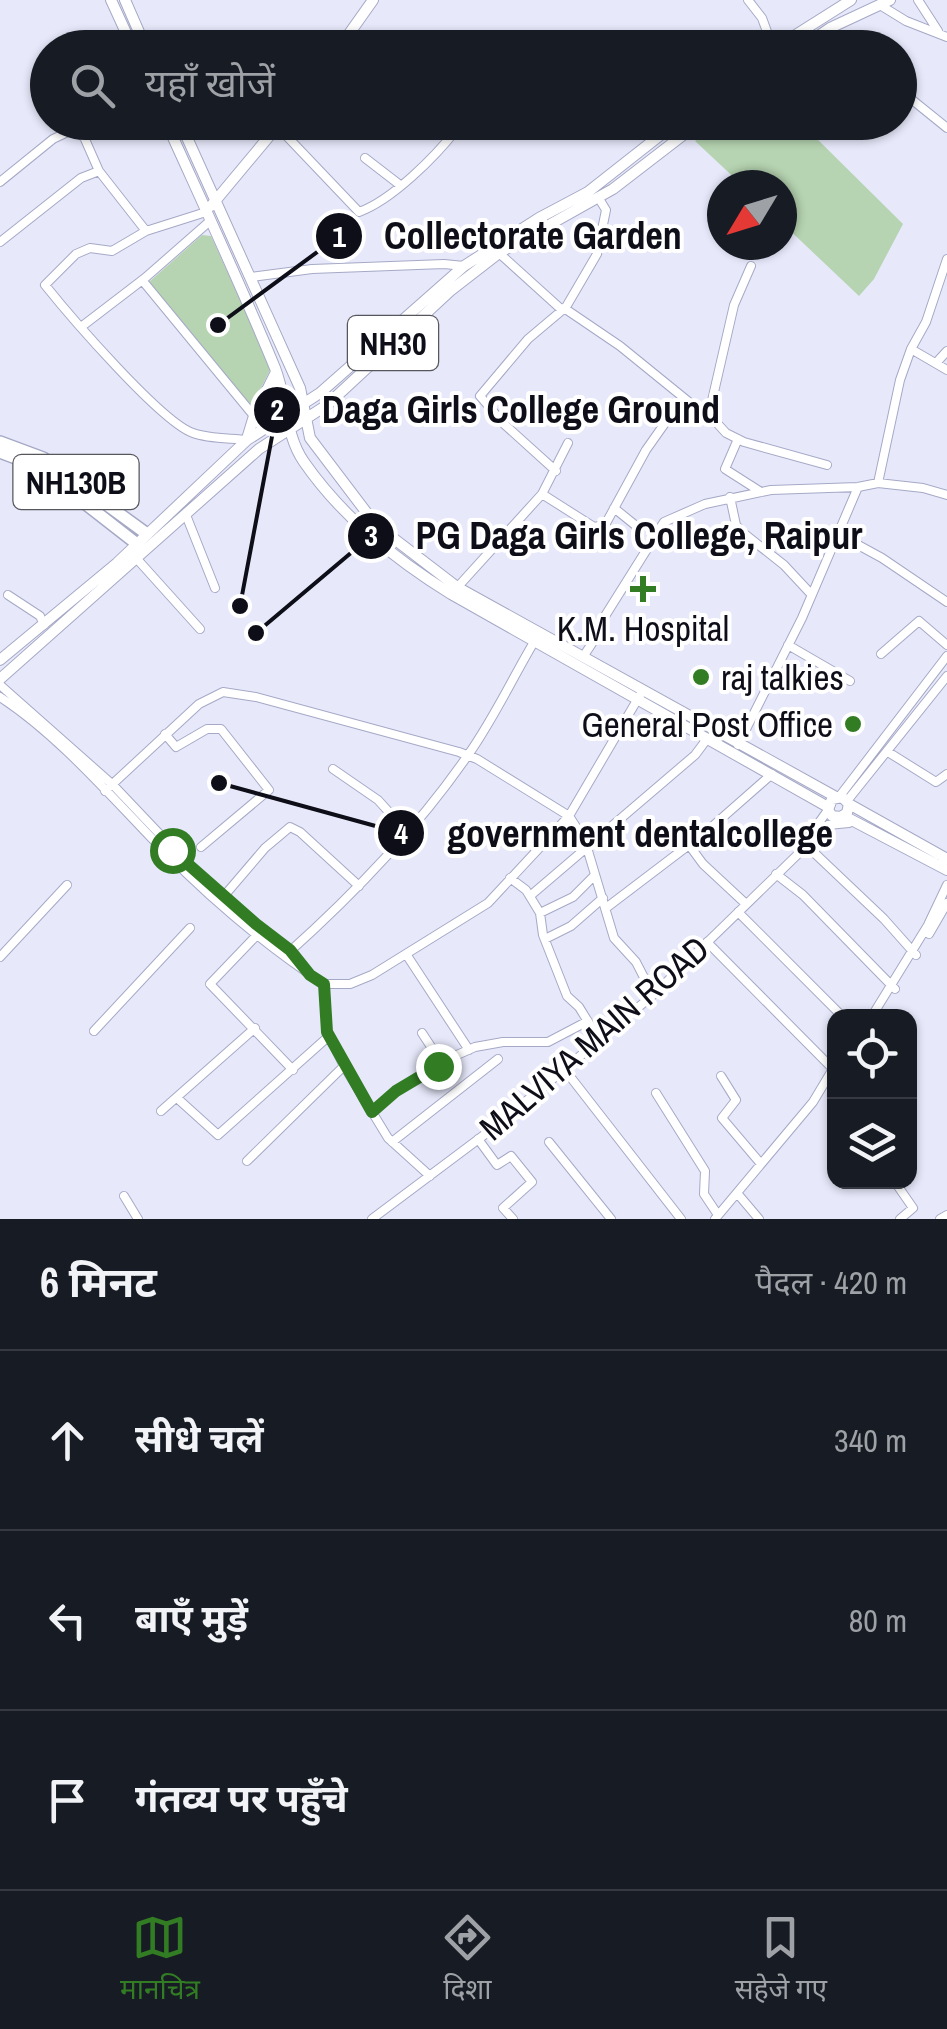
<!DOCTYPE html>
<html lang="hi">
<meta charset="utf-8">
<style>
body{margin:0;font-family:"Archivo Narrow","Noto Sans Devanagari",sans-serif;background:#242831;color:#f1f3f6}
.controls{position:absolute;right:30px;bottom:30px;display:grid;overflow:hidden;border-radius:20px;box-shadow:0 2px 8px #0004}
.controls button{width:90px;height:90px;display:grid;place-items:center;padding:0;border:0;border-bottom:2px solid #363941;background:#171b24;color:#f1f3f6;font:50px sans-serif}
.compass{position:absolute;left:707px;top:170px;width:90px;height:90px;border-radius:50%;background:#171b24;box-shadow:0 2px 8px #0004;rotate:232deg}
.stop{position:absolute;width:30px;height:30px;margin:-22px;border:8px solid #327d24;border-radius:50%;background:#fff}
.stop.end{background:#327d24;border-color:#fff;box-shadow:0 2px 10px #0008}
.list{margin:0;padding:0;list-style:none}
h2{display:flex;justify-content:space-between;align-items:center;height:130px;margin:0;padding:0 40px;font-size:42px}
h2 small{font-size:32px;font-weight:400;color:#9ea1a6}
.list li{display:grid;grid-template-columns:65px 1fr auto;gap:30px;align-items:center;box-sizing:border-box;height:180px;padding:0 40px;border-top:2px solid #363941}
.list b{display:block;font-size:38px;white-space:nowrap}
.list em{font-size:32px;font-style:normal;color:#9ea1a6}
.icon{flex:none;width:55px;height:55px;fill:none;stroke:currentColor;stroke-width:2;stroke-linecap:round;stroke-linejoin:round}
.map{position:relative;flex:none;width:947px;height:1219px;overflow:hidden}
.search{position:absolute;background:#171b24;box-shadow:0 2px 8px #0004;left:30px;right:30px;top:30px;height:110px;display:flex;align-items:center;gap:25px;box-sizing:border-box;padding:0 35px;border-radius:55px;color:#9ea1a6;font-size:38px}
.sheet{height:670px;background:#171b24}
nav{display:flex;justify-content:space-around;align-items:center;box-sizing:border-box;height:140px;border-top:2px solid #363941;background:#171b24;font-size:28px;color:#9ea1a6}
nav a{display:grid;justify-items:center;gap:5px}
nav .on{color:#327d24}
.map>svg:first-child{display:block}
.park{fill:#b6d4b1}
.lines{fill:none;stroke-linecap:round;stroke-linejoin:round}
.minor-casing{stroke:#a6a9c6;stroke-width:10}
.major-casing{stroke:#a6a9c6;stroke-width:12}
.highway-casing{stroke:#a6a9c6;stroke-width:14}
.minor{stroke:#fff;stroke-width:8}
.major{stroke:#fff;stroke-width:10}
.highway{stroke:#fff;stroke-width:11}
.route{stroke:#327d24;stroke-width:12}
.poi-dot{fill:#327d24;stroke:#fff;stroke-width:4}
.labels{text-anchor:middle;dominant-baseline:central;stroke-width:8;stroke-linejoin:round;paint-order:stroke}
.shield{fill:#fff;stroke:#56565d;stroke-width:2.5}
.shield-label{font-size:32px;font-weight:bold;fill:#0d0e18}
.poi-label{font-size:35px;fill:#0d0e18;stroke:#fff}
.street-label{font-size:35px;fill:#0d0e18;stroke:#fff}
.leader{fill:none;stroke:#0d0e18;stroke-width:4}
.callout-dot{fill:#0d0e18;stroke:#fff;stroke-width:4}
.mark-label{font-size:30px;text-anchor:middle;font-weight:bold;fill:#fff}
.callout-label{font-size:38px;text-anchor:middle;font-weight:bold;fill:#0d0e18;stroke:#fff;stroke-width:8;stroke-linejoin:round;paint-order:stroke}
</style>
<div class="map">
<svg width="947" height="1219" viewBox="0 0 947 1219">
<rect width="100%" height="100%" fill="#e7e9fb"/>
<!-- park -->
<path class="park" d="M 718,123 L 801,123 L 903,224 L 874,279 L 859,296 L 782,223 L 782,185 L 742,185 L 695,141 Z
M 202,235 L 211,236 L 271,368 L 251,408 L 149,282 Z"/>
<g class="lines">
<!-- minor casing -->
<g class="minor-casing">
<path id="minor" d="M 748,0 L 762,18 L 773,48
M 918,0 L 938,31
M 880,5 L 906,21 L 947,37
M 803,30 L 844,48
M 900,90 L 947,128
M 278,127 L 359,212 C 392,200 435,157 456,130
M 365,158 L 400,185
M 0,182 L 53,139 L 72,130 L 84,137 L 99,171 L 146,231
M 206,212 L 146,231 L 112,251 L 90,248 L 76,254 L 45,285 C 69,315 161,422 193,433 C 209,439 231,438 247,440
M 0,242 L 81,178 L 99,171
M 499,253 L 562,310
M 251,277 L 312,269 L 444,264 L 464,266
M 142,280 L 254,416
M 564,308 L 620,346 L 689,402 L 706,411 L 726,433 L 744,442 L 827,465
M 81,327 L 145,278 L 210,221
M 911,349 L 947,370
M 936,363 L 947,351
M 706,411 L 711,405 L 734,305 L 751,266
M 738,439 L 725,469 L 761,492
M 556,471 L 504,424 L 480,396 L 528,339 L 566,307 L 597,254 L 606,210 L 598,197
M 878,483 L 900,380 L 911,349 L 926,322 L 947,259
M 542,494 L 594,527 L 605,525 L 646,450 L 670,416
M 730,497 L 736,525 L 742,532 L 784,565 L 811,594
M 614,508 L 640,529
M 186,515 L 215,588
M 838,534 L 882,558 L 947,602
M 137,559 L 200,629
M 454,591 L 542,494 L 568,443
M 8,595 L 40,616 L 44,625
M 788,645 L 850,681
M 881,654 L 919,621 L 947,645
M 583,657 L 598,634 L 600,624 L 664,522 L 705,504 L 771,490 L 858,487 L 878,483 L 923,488 L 947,495
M 0,685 L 113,785 L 187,863 L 255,925 L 291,951 L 301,964
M 0,697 C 60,736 114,800 164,851 C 212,900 267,946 324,984 L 350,984 L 372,975 L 488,903 L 569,816 L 643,690
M 165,734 L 176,747 L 207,729 L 221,729 L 269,790 L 201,847
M 738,745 L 802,618 L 858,487
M 888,752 L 936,782 L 947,774
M 333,769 L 378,800 L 408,833
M 105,791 L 199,704 L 223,692 L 256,697 L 459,752 L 477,759 L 569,816 L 585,841 L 614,938 L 636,962 L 653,995
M 839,797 L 947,656
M 847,801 L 947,676
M 808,838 L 828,810
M 689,845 L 703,864 L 746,904
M 806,845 L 884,919 L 916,955
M 776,874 L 803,895 L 895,989
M 510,878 L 526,890 L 540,913 L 543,935 L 567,996 L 579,1007 L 600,1041
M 224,896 L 265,848 L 290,827 L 300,832 L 359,886
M 530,896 L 695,755 L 707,739
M 606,908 L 706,832 L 772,774
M 738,912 L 842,1016
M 540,913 L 573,897 L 595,875
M 929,934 L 947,903
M 257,935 L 210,984 L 293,1070
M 545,939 L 571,926 L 603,898
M 707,942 L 833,1069
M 287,954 C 354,894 417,829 468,755 C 493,720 512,679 534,642
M 406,954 L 469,1050
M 0,957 L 67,885
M 324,984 L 327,1032 L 344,1066 L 388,1138 L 430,1176
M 872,1016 L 928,925 L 947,885
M 94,1031 L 190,928
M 441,1062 L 475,1047 L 503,1042 L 548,1042 L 588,1021
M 565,1070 L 681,1219
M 721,1076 L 736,1100 L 722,1118 L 761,1164
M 656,1093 L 705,1171 L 704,1194 L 718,1215
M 177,1098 L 218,1135 L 329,1036
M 161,1111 L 255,1028
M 372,1113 L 396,1091 L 441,1062 L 422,1033
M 478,1139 L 497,1165 L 511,1156 L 532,1182 L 503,1208 L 513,1219
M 392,1142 L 498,1059
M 549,1142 L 611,1219
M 247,1161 L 344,1066
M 895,1182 L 913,1208 L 900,1219
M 737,1193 L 759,1219
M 124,1196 L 138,1219
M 372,1219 L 500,1123 L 653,995 L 828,825 L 849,823
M 715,1219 L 813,1102 L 834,1067
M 940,1219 L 947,1215"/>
</g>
<!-- major casing -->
<g class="major-casing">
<path id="major" d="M 111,0 L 133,48
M 125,0 L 146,48
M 339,48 L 373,0
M 775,48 L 851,0
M 801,48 L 830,28 L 890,0
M 166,122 C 203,204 241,285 275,368 C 287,398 285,435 304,462 C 343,518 395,559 451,594 L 828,807
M 180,122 L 300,388 L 310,438 L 376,525 L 457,587 L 836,797
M 211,206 L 281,122
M 247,439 L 254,416 L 276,372
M 0,660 L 117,563 L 247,440 L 320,393 L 464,266 L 539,218 L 588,192 L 677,122
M 0,679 L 259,449 L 327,405 L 450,291 L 499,253 L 613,189 L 700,122
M 849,804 L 847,813 L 841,817 L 832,816 L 828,810 L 832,799 L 842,797 L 849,804 L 947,859
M 844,816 L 947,870"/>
</g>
<!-- highway casing -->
<g class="highway-casing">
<path id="highway" d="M 0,442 L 43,458 L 147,534
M 0,452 L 37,466 L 137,544"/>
</g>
<!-- minor -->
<use href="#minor" class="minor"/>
<!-- major -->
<use href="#major" class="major"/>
<!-- highway -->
<use href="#highway" class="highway"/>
</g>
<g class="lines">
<!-- route -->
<path class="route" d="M 172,850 L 256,924 L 290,950 L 310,975 L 324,984 L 327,1032 L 372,1112 L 396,1091 L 438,1066"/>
</g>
<!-- markers -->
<g class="poi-dot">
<path d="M638 574h10v10h10v10h-10v10h-10v-10h-10v-10h10z"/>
<circle cx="701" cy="677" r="10"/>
<circle cx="853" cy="724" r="10"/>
</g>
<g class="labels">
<!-- shield labels -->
<g class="shield">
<rect x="348" y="316" width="90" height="54" rx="8"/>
<rect x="13.5" y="455" width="125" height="54" rx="8"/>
</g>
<g class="shield-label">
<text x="393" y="343">NH30</text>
<text x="76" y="482">NH130B</text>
</g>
<!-- poi labels -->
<g class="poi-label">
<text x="643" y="628">K.M. Hospital</text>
<text x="721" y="677" text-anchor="start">raj talkies</text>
<text x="833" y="724" text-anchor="end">General Post Office</text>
</g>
<!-- street labels -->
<g class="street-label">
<text transform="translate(594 1038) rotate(-41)">MALVIYA MAIN ROAD</text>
</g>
</g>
<!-- callouts -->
<path class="leader" d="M218 325L339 236M240 606L277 410M256 633L371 536M219 783L401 833"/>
<g class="callout-dot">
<circle cx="218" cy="325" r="10"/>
<circle cx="240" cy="606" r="10"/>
<circle cx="256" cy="633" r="10"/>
<circle cx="219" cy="783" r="10"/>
<circle cx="339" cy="236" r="25"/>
<circle cx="277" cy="410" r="25"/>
<circle cx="371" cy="536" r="25"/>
<circle cx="401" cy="833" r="25"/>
</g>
<g class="mark-label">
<text x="339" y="247">1</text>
<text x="277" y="420">2</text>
<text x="371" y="546">3</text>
<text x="401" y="844">4</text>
</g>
<g class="callout-label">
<text x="533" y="249">Collectorate Garden</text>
<text x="521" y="423">Daga Girls College Ground</text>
<text x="639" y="549">PG Daga Girls College, Raipur</text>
<text x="640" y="847">government dentalcollege</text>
</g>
</svg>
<div class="controls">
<button><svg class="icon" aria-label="locate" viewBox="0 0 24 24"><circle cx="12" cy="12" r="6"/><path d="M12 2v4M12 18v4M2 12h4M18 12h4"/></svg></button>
<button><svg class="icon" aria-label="layers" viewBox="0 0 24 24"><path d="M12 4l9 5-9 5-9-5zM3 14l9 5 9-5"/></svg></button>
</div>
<svg class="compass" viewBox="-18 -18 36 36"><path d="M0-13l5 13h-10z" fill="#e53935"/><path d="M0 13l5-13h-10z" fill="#9ea1a6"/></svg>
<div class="stop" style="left:172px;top:850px"></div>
<div class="stop end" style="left:438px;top:1066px"></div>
<div class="search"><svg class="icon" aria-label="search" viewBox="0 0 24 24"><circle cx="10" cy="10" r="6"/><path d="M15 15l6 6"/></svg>यहाँ खोजें</div>
</div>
<section class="sheet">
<h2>6 मिनट<small>पैदल · 420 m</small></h2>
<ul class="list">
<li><svg class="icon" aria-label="ahead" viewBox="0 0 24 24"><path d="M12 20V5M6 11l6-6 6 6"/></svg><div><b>सीधे चलें</b></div><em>340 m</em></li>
<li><svg class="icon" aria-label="left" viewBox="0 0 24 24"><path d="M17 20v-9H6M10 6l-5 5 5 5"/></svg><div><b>बाएँ मुड़ें</b></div><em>80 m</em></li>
<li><svg class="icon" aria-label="arrive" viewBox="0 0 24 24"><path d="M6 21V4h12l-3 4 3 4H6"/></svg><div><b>गंतव्य पर पहुँचे</b></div></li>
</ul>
</section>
<nav>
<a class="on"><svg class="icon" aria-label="map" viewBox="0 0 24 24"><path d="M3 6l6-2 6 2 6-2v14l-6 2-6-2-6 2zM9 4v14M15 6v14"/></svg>मानचित्र</a>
<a><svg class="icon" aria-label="directions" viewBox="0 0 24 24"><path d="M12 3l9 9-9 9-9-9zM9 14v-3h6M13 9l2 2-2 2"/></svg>दिशा</a>
<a><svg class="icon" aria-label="saved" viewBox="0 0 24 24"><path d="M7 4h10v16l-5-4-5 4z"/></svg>सहेजे गए</a>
</nav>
